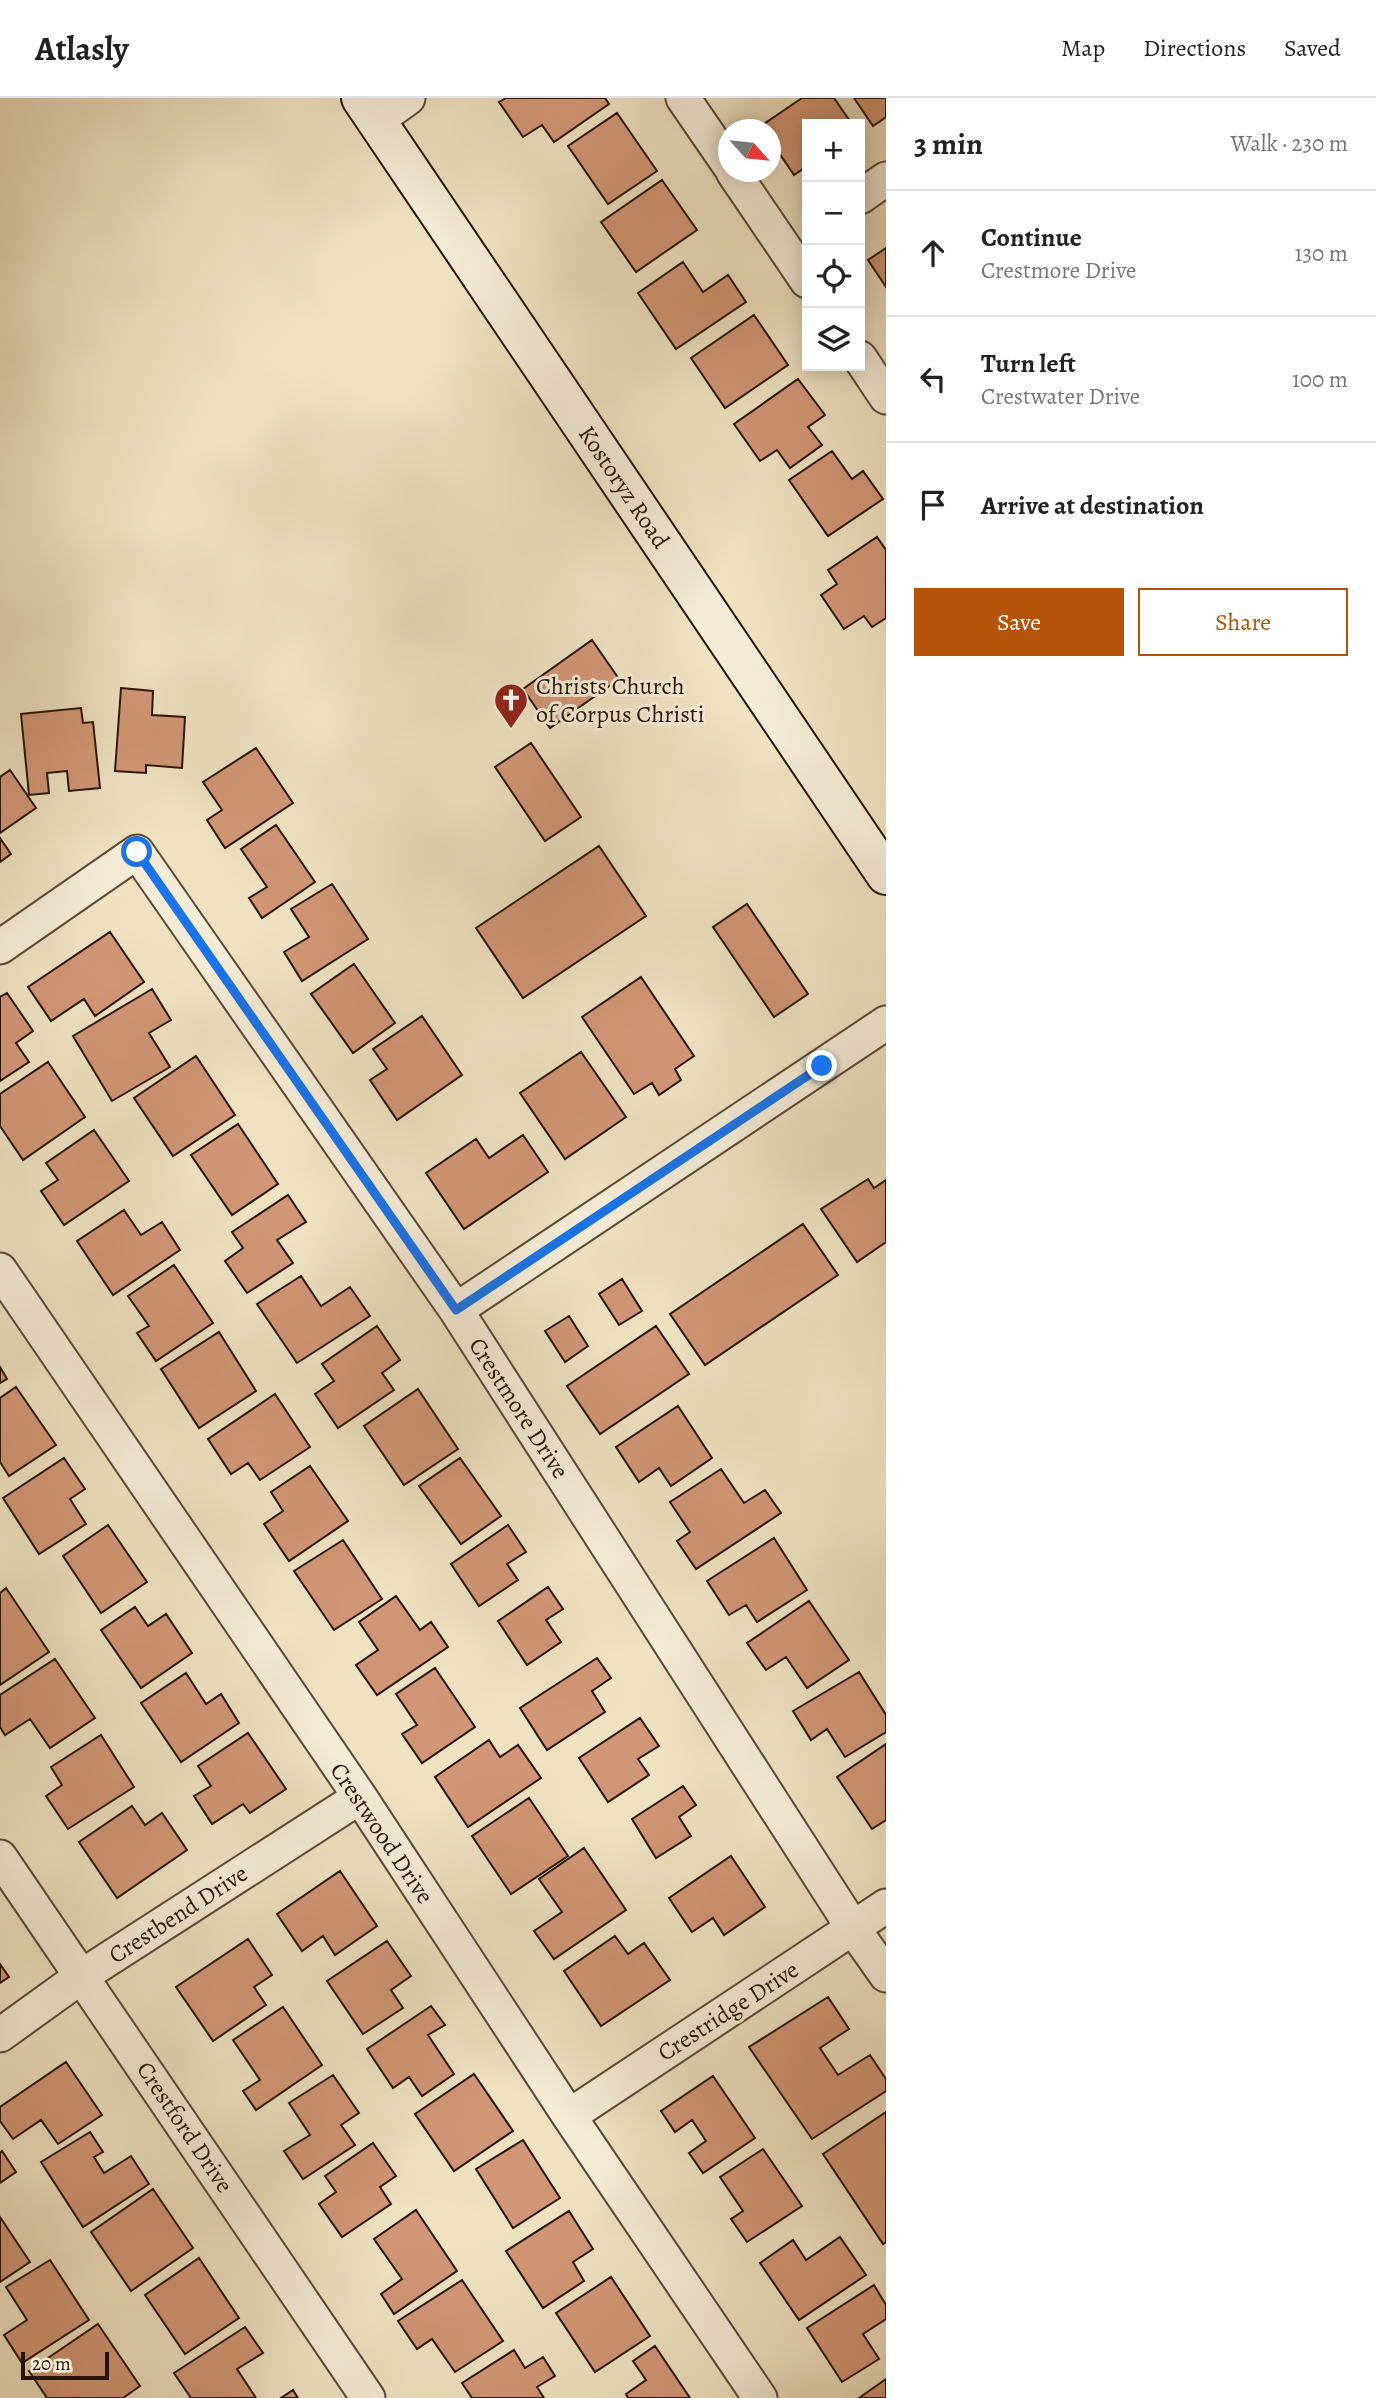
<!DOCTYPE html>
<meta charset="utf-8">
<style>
body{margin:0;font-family:Alegreya,serif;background:#f6f6f6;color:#222}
.controls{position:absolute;right:21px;top:21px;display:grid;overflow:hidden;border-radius:0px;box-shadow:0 4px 18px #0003}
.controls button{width:63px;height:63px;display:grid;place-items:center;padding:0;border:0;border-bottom:2px solid #e0e0e0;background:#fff;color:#222;font:35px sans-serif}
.compass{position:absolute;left:718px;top:21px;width:63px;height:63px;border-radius:50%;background:#fff;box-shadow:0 4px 18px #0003;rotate:117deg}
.scale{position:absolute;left:21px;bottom:18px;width:88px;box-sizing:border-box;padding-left:7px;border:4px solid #281407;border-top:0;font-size:19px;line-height:24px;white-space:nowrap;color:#281407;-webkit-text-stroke:5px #f4ecd7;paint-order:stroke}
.stop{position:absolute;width:21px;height:21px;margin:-16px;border:5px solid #1a73e8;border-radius:50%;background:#fff}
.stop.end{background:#1a73e8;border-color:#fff;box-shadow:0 2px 7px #0008}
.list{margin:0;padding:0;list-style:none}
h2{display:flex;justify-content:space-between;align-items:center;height:91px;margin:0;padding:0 28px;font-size:30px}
h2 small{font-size:23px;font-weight:400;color:#767676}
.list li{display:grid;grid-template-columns:46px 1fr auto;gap:21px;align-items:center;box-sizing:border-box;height:126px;padding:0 28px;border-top:2px solid #e0e0e0}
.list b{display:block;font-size:26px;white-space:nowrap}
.list p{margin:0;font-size:23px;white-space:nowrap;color:#767676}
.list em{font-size:23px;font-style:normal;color:#767676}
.actions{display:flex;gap:14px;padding:21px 28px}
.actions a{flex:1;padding:16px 0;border:2px solid #b45309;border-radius:0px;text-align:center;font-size:24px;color:#b45309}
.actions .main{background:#b45309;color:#fff}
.icon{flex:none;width:38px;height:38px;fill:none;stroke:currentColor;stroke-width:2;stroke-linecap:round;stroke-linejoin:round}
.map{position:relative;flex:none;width:886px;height:2300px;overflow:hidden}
header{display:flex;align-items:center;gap:42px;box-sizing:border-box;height:98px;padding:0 35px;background:#fff;border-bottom:2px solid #e0e0e0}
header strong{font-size:33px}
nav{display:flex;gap:38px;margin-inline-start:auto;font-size:24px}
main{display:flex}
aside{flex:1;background:#fff}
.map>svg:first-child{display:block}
.building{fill:#d19675;stroke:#281407;stroke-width:2}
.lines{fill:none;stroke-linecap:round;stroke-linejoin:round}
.minor-casing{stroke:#5a4836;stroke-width:37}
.secondary-casing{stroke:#281407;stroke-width:42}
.minor{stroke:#f4ecd7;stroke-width:33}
.secondary{stroke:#f4ecd7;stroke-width:38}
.route{stroke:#1a73e8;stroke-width:9}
.labels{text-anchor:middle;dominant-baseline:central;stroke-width:6;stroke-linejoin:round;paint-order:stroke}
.street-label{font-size:24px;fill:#281407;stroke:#f4ecd7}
.poi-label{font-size:24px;fill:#281407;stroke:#f4ecd7;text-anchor:start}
</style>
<header>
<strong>Atlasly</strong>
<nav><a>Map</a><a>Directions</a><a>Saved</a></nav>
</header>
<main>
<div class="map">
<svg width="886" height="2300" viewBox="0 0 886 2300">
<rect width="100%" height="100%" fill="#eee2c1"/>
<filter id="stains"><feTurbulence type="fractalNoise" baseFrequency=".00286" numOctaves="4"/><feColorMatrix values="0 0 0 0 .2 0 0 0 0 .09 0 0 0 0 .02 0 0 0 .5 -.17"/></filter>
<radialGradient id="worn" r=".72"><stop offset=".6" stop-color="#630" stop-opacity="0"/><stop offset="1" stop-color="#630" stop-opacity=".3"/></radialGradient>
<!-- building -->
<path class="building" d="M 506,0 L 605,0 L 609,6 L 554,44 L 542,27 L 523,39 L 499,4 Z
M 802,0 L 834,0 L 852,26 L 807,26 L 807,68 L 794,77 L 771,43 L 771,32 L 763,32 L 761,28 Z
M 854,0 L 886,0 L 886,19 L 873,28 Z
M 617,15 L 657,73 L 608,106 L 568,48 Z
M 662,82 L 697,132 L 636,174 L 601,124 Z
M 886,150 L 886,189 L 868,162 Z
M 683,164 L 703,194 L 728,177 L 746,204 L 676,251 L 638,195 Z
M 754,217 L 788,267 L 725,310 L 691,260 Z
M 798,281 L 825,317 L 808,329 L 822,347 L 790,370 L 777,352 L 760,363 L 734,326 Z
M 832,353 L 852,381 L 863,373 L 883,401 L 828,438 L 789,382 Z
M 877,439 L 886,452 L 886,520 L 872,529 L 864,518 L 844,531 L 821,497 L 837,486 L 828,472 Z
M 592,542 L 619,581 L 550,630 L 523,591 Z
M 121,590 L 153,593 L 152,617 L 185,619 L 182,670 L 146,667 L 146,675 L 115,673 Z
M 81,610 L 83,625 L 93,624 L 100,690 L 69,693 L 67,673 L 47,675 L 49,695 L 29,697 L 21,616 Z
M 531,645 L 581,719 L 545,743 L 495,669 Z
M 256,650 L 293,705 L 225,750 L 207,722 L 222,712 L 203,684 Z
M 10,672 L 36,710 L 0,735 L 0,679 Z
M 276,727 L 315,784 L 262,820 L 249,800 L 267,789 L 241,751 Z
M 0,740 L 11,756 L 0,764 Z
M 599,748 L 646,818 L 523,900 L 476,830 Z
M 332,786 L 368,841 L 302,883 L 284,854 L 309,839 L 291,811 Z
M 747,806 L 808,896 L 774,919 L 713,829 Z
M 110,834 L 144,884 L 95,918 L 84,901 L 51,923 L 28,889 Z
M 354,866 L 395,925 L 353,955 L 311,896 Z
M 641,879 L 694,958 L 675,971 L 681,982 L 659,997 L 652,985 L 634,996 L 582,919 Z
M 152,891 L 171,922 L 149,935 L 170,969 L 112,1003 L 73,938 Z
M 7,895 L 33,933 L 16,945 L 29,964 L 0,983 L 0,899 Z
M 422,918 L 462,977 L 397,1022 L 370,982 L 387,971 L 373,951 Z
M 581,954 L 626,1019 L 565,1061 L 520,995 Z
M 196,958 L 235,1017 L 173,1058 L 134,1000 Z
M 48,964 L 85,1019 L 23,1062 L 0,1028 L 0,996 Z
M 238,1026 L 278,1086 L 232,1117 L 191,1057 Z
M 94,1032 L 129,1083 L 64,1127 L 41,1093 L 58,1082 L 46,1065 Z
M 523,1037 L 548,1074 L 464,1131 L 426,1075 L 476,1041 L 489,1060 Z
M 868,1081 L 874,1090 L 886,1082 L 886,1144 L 857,1164 L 821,1111 Z
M 288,1097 L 306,1124 L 277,1142 L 293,1165 L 247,1195 L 225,1163 L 243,1150 L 232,1134 Z
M 124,1112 L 141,1137 L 162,1124 L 180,1152 L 113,1197 L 77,1143 Z
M 803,1126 L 838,1177 L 705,1267 L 670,1216 Z
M 174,1167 L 213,1225 L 156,1263 L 137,1235 L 149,1228 L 128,1198 Z
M 301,1178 L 321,1208 L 350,1189 L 370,1218 L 297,1265 L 257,1206 Z
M 622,1181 L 642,1213 L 619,1227 L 599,1196 Z
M 569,1218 L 588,1248 L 565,1264 L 545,1233 Z
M 377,1228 L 400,1262 L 382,1275 L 394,1292 L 338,1330 L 315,1296 L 334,1283 L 322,1266 Z
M 656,1228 L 689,1276 L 600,1336 L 567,1288 Z
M 219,1234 L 256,1293 L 199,1330 L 161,1271 Z
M 0,1269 L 7,1281 L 0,1285 Z
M 16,1289 L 56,1347 L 9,1378 L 0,1364 L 0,1300 Z
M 418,1291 L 458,1351 L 404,1387 L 364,1328 Z
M 275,1296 L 310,1349 L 260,1382 L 248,1365 L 231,1376 L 208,1341 Z
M 678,1308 L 712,1360 L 671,1388 L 659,1370 L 639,1384 L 616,1349 Z
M 64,1360 L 85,1391 L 70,1401 L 86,1426 L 39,1456 L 3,1400 Z
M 460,1360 L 501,1418 L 461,1446 L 419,1388 Z
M 310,1368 L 348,1423 L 289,1463 L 264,1426 L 283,1413 L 271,1394 Z
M 721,1371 L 744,1405 L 765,1392 L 781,1415 L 696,1471 L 677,1443 L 690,1434 L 670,1404 Z
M 108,1427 L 147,1484 L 101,1515 L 63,1458 Z
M 508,1427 L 526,1454 L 507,1466 L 518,1482 L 479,1508 L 451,1466 Z
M 774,1440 L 807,1492 L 757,1524 L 746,1507 L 729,1517 L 707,1483 Z
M 343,1442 L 382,1501 L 334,1532 L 294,1473 Z
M 548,1489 L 563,1511 L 546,1522 L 561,1544 L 527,1567 L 498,1523 Z
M 6,1490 L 49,1554 L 0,1587 L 0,1495 Z
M 396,1498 L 420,1532 L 431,1524 L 448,1549 L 377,1597 L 356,1567 L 378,1552 L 359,1524 Z
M 809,1503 L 849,1562 L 807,1590 L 786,1559 L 766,1572 L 747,1545 Z
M 135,1509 L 148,1528 L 166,1516 L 192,1555 L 141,1590 L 101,1532 Z
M 597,1560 L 611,1580 L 592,1593 L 605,1614 L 547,1652 L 520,1610 Z
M 55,1561 L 95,1620 L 50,1650 L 30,1621 L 5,1637 L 0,1629 L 0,1597 Z
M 435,1570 L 475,1629 L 422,1665 L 402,1636 L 417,1627 L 396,1596 Z
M 859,1574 L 886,1617 L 886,1634 L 845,1659 L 827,1631 L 811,1642 L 793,1613 Z
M 186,1575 L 206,1606 L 221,1596 L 239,1625 L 181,1664 L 141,1605 Z
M 640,1620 L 659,1648 L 638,1661 L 649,1677 L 608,1704 L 579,1660 Z
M 248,1635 L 286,1691 L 250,1715 L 243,1706 L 212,1726 L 194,1698 L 211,1688 L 198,1668 Z
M 101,1637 L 134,1689 L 68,1731 L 46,1698 L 62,1687 L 51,1669 Z
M 489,1642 L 500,1659 L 518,1647 L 541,1680 L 468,1729 L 435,1679 Z
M 886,1646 L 886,1722 L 872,1731 L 837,1679 Z
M 683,1688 L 696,1707 L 679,1719 L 691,1738 L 656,1760 L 632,1721 Z
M 529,1700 L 568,1758 L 511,1796 L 472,1738 Z
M 132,1708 L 145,1727 L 162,1715 L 187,1752 L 117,1800 L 79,1744 Z
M 584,1750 L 626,1812 L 554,1861 L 534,1833 L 562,1814 L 539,1781 Z
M 731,1758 L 765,1809 L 724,1837 L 713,1820 L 692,1834 L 669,1800 Z
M 340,1773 L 377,1828 L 335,1857 L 323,1838 L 302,1853 L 277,1816 Z
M 615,1838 L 628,1856 L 644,1845 L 670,1882 L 601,1928 L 564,1873 Z
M 248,1841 L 272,1877 L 254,1889 L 266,1907 L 213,1943 L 176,1889 Z
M 387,1843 L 411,1878 L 391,1892 L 403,1910 L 363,1936 L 327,1883 Z
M 0,1866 L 9,1879 L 0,1885 Z
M 828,1899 L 849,1931 L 820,1950 L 838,1977 L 870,1957 L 886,1981 L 886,1993 L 812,2041 L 749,1949 Z
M 431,1908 L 445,1927 L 428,1937 L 454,1976 L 422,1998 L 409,1979 L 393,1990 L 367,1951 Z
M 283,1909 L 322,1967 L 256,2012 L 243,1993 L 260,1982 L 233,1942 Z
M 66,1964 L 102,2017 L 58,2046 L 41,2022 L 13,2041 L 0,2023 L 0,2009 Z
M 474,1976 L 513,2033 L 454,2073 L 415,2016 Z
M 333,1977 L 359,2015 L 341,2027 L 355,2047 L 303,2081 L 284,2053 L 310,2037 L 289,2005 Z
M 713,1978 L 755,2040 L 703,2075 L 689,2055 L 706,2043 L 692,2022 L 675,2034 L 661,2013 Z
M 886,2014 L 886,2144 L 883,2146 L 823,2056 Z
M 90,2034 L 103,2054 L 94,2059 L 104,2075 L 131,2058 L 149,2086 L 83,2129 L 41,2064 Z
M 523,2042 L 560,2100 L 513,2130 L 476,2071 Z
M 373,2045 L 396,2078 L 380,2089 L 391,2106 L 342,2139 L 319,2106 L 336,2094 L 325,2078 Z
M 763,2051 L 802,2108 L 747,2144 L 731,2121 L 743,2113 L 720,2079 Z
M 2,2053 L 16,2074 L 0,2085 L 0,2055 Z
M 153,2091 L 193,2150 L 131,2193 L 91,2134 Z
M 416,2112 L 457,2173 L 394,2216 L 381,2196 L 402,2181 L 374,2141 Z
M 569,2113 L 593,2151 L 573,2164 L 584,2183 L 543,2210 L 506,2153 Z
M 0,2119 L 30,2164 L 0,2184 Z
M 840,2139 L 866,2177 L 799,2222 L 760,2165 L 793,2142 L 806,2162 Z
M 199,2160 L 239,2220 L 185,2256 L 145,2197 Z
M 50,2162 L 89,2222 L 22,2265 L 4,2237 L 27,2222 L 6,2189 Z
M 611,2179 L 650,2238 L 595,2274 L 556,2215 Z
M 462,2182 L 503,2243 L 455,2274 L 432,2241 L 417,2251 L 398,2223 Z
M 874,2187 L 886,2207 L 886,2221 L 863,2236 L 879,2261 L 842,2284 L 807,2230 Z
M 98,2226 L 140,2288 L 123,2300 L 47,2300 L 29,2273 Z
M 245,2229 L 263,2255 L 237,2271 L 256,2300 L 191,2300 L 174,2275 Z
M 655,2248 L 690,2300 L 628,2300 L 626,2296 L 646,2282 L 633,2263 Z
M 514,2252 L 525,2270 L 543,2259 L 555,2278 L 537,2289 L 544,2300 L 472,2300 L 462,2285 Z
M 886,2281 L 886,2300 L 859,2300 Z
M 293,2292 L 298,2300 L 281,2300 Z"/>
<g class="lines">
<!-- minor casing -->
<g class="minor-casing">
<path id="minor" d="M 683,0 L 729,67
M 376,23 L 408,0
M 733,74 L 807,183
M 860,99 L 886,81
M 860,260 L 886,299
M 0,849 L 137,754 L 456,1212 L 853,1830 L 886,1877
M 0,1172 L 360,1699 L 569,2018 L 760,2300
M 456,1212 L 886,925
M 0,1759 L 368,2300
M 0,1937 L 82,1878 L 360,1699
M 569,2018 L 886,1808"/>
</g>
<!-- secondary casing -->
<g class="secondary-casing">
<path id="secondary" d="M 361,0 L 886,777"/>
</g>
<!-- minor -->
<use href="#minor" class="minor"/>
<!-- secondary -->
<use href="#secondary" class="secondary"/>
</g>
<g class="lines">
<!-- route -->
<path class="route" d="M 137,754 L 456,1212 L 822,968"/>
</g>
<!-- icons -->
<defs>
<g id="church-pin" transform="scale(1.75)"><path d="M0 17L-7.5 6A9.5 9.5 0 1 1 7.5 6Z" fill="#8f2418" stroke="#f4ecd7"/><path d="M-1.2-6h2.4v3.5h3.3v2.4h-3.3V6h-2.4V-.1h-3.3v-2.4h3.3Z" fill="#fff"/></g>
</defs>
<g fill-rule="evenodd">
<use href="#church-pin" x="511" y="602"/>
</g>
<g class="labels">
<!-- street labels -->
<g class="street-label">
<text transform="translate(624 389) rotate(56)">Kostoryz Road</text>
<text transform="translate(519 1310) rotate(57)">Crestmore Drive</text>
<text transform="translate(382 1735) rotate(56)">Crestwood Drive</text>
<text transform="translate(178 1816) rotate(-33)">Crestbend Drive</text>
<text transform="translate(728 1913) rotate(-33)">Crestridge Drive</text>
<text transform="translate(185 2029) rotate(56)">Crestford Drive</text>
</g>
<!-- poi labels -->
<g class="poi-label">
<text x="536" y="588">Christs Church<tspan x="536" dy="28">of Corpus Christi</tspan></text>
</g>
</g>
<rect width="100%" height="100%" filter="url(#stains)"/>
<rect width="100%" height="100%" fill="url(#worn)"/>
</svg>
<div class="controls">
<button>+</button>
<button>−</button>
<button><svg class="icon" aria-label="locate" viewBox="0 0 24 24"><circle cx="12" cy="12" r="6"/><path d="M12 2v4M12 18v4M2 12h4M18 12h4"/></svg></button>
<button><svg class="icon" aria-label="layers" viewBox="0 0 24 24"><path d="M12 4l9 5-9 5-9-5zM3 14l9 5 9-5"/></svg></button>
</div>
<svg class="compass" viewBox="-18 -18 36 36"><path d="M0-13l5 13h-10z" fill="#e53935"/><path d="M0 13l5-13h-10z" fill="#767676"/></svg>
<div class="scale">20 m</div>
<div class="stop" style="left:137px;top:754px"></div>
<div class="stop end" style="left:822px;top:968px"></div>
</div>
<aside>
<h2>3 min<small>Walk · 230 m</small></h2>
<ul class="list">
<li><svg class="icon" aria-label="ahead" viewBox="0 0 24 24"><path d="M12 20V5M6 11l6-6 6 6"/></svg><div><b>Continue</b><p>Crestmore Drive</p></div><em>130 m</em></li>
<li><svg class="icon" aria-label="left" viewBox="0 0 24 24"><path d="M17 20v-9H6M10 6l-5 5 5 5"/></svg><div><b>Turn left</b><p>Crestwater Drive</p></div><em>100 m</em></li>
<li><svg class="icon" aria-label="arrive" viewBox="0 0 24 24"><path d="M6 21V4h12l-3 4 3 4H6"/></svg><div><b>Arrive at destination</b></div></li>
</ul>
<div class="actions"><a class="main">Save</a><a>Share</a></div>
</aside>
</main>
